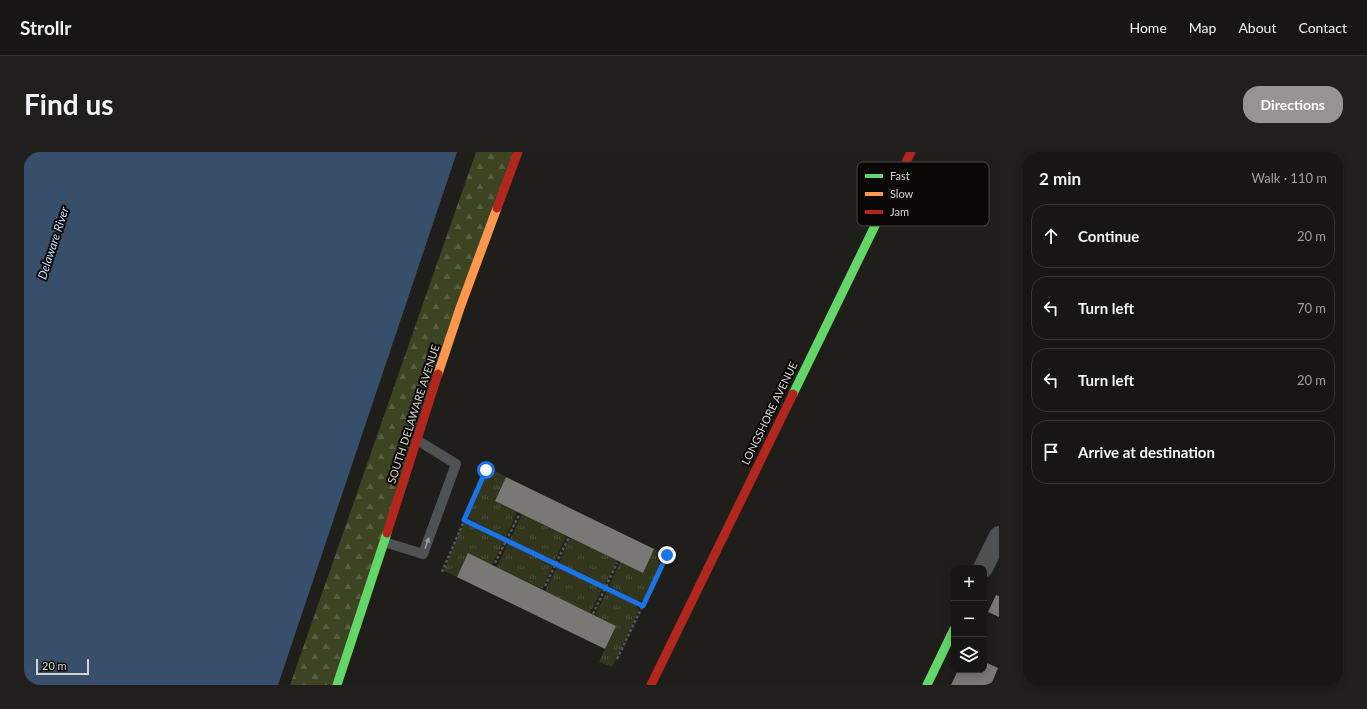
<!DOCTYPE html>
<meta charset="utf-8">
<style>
body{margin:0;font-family:Lato,sans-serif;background:#211f1d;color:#f1f3f6}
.controls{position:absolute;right:12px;bottom:12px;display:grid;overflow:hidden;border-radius:8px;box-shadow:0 2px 10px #0003}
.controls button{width:36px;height:36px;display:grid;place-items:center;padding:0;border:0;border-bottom:1px solid #363534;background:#181614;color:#f1f3f6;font:20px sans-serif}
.scale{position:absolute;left:12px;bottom:10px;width:53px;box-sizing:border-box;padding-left:4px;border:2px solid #d5d3d0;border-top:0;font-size:11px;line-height:14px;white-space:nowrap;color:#d5d3d0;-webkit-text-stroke:3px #0a0807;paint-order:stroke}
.stop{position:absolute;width:12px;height:12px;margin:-9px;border:3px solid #1a73e8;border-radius:50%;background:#fff}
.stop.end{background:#1a73e8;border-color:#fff;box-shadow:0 1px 4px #0008}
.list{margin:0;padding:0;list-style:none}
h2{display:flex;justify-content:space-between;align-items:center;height:52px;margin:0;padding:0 16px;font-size:17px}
h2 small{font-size:13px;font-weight:400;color:#9f9fa0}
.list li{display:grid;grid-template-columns:26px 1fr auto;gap:12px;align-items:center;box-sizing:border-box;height:64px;margin:0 8px 8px;padding:0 8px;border:1px solid #363534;border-radius:16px}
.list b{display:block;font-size:15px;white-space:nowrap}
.list em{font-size:13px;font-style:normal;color:#9f9fa0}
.icon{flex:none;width:22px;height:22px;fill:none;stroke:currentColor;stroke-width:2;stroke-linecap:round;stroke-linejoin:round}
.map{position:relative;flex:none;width:975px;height:533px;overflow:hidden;border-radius:16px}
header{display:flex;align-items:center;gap:24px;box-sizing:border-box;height:56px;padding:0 20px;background:#181614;border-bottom:1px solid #363534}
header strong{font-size:19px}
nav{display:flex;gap:22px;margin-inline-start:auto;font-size:14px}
.intro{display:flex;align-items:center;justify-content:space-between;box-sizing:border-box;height:96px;padding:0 24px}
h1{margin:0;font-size:28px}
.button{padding:10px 18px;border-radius:16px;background:#969491;color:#fff;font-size:14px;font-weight:700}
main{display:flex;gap:24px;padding:0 24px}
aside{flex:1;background:#181614;border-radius:16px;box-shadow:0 2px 10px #0003}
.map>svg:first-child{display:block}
.grass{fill:url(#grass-tufts)}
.forest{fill:url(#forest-firs)}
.water{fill:#384f6b}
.building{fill:#7a7876}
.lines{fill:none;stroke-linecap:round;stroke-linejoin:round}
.path{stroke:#535656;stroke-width:2.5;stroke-dasharray:3 2;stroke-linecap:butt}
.lane{stroke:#4e5254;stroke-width:10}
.street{stroke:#4e5254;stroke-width:20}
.fast{stroke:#63d668;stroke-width:9}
.slow{stroke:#ff974d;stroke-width:9}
.jam{stroke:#b3261e;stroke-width:9}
.oneway{fill:#989998}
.route{stroke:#1a73e8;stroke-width:5}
.labels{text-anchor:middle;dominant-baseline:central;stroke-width:4;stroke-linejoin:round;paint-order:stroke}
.street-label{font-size:11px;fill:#d5d3d0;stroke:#0a0807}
.water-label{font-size:12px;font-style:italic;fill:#c2ddfe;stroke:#0a0807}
.key{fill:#0a0807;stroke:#474543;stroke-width:1}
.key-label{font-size:11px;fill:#d5d3d0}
</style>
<header>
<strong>Strollr</strong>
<nav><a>Home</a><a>Map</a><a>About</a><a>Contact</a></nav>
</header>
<div class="intro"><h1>Find us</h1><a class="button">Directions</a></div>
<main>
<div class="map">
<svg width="975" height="533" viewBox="0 0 975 533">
<defs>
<pattern id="grass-tufts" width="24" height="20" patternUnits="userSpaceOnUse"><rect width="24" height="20" fill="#31361d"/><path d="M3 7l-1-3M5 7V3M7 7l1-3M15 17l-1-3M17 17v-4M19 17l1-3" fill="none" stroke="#4e523d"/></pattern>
<pattern id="forest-firs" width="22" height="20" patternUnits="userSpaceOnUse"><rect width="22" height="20" fill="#3d4422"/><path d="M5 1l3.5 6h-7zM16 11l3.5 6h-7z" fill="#585e41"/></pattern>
</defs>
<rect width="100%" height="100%" fill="#201e1b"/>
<!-- grass -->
<path class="grass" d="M 464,315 L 482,325 L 471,349 L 493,360 L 482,385 L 443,366 Z
M 498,362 L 542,384 L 531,409 L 486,387 Z
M 440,370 L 480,389 L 468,413 L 444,402 L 433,425 L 420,419 Z
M 546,386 L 593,408 L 581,433 L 535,411 Z
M 484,391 L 529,413 L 518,437 L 473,415 Z
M 630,397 L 642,403 L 620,449 L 613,448 L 585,434 L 596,410 Z
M 533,415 L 578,437 L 566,461 L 521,439 Z
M 583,439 L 611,452 L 615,458 L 588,515 L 575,510 L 592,474 L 571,463 Z"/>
<!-- forest -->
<path class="forest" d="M 452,0 L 493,0 L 313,533 L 266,533 Z"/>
<!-- water -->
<path class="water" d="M 0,0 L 433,0 L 254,533 L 0,533 Z"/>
<!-- building -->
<path class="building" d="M 482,325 L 630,397 L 619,421 L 471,349 Z
M 444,401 L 592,474 L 581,497 L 433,425 Z
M 972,443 L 975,444 L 975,465 L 964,460 Z
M 963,511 L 974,516 L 967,533 L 927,533 L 934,518 L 960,518 L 960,514 Z"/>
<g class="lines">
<!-- path -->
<path class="path" d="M 440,368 L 619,454
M 471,411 L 495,363
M 418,420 L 462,318
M 521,434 L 545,385
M 569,462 L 593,411
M 593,507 L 643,403"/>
<!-- lane -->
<path class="lane" d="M 360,390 L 399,402 L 432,312 L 393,288"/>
<!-- street -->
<path class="street" d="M 959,416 L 975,384"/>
<!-- fast -->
<path class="fast" d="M 769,242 L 864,47
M 313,533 L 363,381
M 903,533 L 930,477"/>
<!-- slow -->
<path class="slow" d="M 414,222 L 436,156 L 473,56"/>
<!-- jam -->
<path class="jam" d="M 864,47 L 887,0
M 473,56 L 494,0
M 363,381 L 414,222
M 627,533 L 769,242"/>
</g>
<!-- one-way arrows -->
<defs><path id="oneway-solid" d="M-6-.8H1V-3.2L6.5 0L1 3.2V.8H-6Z"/></defs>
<use class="oneway" href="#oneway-solid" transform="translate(403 391) rotate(-70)"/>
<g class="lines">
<!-- route -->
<path class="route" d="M 462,318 L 440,368 L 619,454 L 643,403"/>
</g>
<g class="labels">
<!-- street labels -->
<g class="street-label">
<text transform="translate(745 261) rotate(-64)">LONGSHORE AVENUE</text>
<text transform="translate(389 262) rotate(-72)">SOUTH DELAWARE AVENUE</text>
</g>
<!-- water labels -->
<g class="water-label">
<text transform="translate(29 91) rotate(-72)">Delaware River</text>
</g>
</g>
<!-- legend -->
<rect x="833" y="10" width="132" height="64" rx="6" class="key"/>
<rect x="841" y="22" width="18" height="4" fill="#63d668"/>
<rect x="841" y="40" width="18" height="4" fill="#ff974d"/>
<rect x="841" y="58" width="18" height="4" fill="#b3261e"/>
<g class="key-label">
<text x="866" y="28">Fast</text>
<text x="866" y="46">Slow</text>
<text x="866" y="64">Jam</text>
</g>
</svg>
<div class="controls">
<button>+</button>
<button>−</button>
<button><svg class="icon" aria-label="layers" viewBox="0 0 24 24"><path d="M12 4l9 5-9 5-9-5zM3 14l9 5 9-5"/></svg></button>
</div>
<div class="scale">20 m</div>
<div class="stop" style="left:462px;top:318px"></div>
<div class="stop end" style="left:643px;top:403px"></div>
</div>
<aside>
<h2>2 min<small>Walk · 110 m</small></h2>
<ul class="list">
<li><svg class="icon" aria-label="ahead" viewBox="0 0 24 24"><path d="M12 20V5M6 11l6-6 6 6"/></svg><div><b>Continue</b></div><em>20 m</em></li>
<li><svg class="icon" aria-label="left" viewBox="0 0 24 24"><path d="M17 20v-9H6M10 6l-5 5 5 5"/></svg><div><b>Turn left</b></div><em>70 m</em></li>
<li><svg class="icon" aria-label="left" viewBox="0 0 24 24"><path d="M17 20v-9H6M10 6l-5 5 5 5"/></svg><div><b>Turn left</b></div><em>20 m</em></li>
<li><svg class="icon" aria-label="arrive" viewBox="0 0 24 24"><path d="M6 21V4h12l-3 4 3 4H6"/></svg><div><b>Arrive at destination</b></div></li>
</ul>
</aside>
</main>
